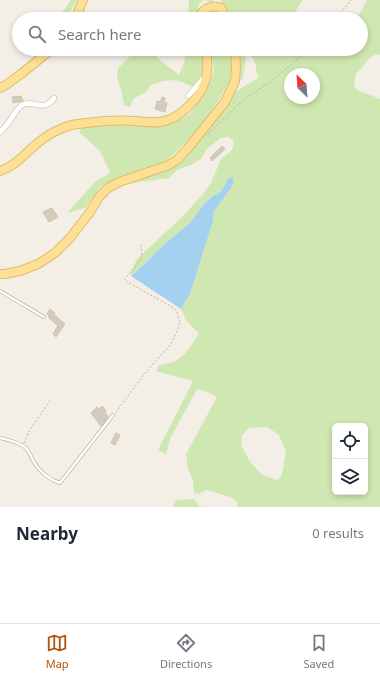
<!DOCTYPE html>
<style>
body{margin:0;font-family:"Noto Sans",sans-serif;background:#f2f2f3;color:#1f2937}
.controls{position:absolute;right:12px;bottom:12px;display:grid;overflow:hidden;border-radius:6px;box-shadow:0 2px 6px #0003}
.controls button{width:36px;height:36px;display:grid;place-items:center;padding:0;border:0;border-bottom:1px solid #e0e1e3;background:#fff;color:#1f2937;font:20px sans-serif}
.compass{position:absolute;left:284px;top:68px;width:36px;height:36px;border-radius:50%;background:#fff;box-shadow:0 2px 6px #0003;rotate:335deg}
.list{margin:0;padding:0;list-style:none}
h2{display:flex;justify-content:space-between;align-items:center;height:52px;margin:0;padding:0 16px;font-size:17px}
h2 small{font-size:13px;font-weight:400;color:#747a83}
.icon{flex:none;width:22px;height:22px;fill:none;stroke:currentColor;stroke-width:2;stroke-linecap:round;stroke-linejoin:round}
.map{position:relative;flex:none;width:380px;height:507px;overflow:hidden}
.search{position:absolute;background:#fff;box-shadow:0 2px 6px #0003;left:12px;right:12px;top:12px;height:44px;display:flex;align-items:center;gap:10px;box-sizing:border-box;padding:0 14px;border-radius:22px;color:#747a83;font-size:15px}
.sheet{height:116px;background:#fff}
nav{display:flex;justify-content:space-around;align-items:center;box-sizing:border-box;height:56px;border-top:1px solid #e0e1e3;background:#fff;font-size:11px;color:#747a83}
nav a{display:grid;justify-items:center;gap:2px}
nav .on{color:#b45309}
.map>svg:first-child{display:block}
.green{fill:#cfe7b0;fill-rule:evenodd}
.water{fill:#a4d1ef}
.building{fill:#d5cbbc;stroke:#cfc3b0}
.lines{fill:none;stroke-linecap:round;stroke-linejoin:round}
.lane-casing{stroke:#beb7a9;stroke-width:4}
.street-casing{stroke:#beb7a9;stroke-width:6}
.primary-casing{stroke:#e2bc66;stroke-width:10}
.path{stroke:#c0b39b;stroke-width:1;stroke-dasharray:2 2;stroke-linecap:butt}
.lane{stroke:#fff;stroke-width:2.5}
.street{stroke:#fff;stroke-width:5}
.primary{stroke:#fddf96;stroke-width:8}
</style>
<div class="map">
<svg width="380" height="507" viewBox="0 0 380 507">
<rect width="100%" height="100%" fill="#f3efe7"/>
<!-- green -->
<path class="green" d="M 71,0 L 77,0 L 66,19 L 54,19 L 64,10 Z
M 189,0 L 214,0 L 211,2 L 204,0 L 199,4 L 196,19 L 188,19 Z
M 221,0 L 303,0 L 293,15 L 294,19 L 228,19 L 222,6 Z
M 367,0 L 380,0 L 380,55 L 375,54 L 368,60 L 356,74 L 354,85 L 357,90 L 380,99 L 380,507 L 236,507 L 238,503 L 230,497 L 207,490 L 198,494 L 194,493 L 193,480 L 188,469 L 186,454 L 217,397 L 208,392 L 197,389 L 170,439 L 166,454 L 158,450 L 193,381 L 156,371 L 159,365 C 182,363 187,351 199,334 L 186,320 L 181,309 L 190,294 L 213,221 L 213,213 L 233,185 L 229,178 L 220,193 L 211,196 L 204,204 L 190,223 L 162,246 L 131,276 L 130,274 L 137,259 L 183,216 L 203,194 L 211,183 L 221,159 L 232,150 L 234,141 L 228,137 L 221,138 L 207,149 L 201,159 L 191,165 L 177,170 L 169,178 L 125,184 L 166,170 L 229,104 C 230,101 231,97 233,95 C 236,89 254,82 259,77 C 255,72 257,66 254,60 C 252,56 247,53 244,50 L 246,60 L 242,81 L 239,79 L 240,64 L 238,49 L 361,49 L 361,19 L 353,19 L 359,15 ZM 290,74 L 314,74 L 314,98 L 290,98 ZM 335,426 L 365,426 L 365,492 L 335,492 ZM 267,427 L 279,435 L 286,452 L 282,475 L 278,480 L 262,475 L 250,462 L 241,445 L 242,435 L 249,428 Z
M 135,49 L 150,49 L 160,60 L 179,75 L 184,63 L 186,49 L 203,49 L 204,70 L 194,87 L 176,80 L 163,81 L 151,85 L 146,92 L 133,99 L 130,107 L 124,105 L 122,93 L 117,78 L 118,68 L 131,55 Z
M 211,49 L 230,49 L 233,57 L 231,79 L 218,101 L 196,132 L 175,153 L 164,162 L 122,176 L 101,186 L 85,208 L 67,213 L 95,182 L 110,173 L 100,151 L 79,132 L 83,127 L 94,125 L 128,123 L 170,124 L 189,115 L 206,91 L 214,71 Z
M 194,499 L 199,506 L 209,507 L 173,507 L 176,500 Z"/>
<!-- water -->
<path class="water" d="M 229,178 L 233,178 L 233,185 L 213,213 L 213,221 L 190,294 L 181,309 L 131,276 L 141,267 L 162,246 L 190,223 L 204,204 L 212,196 L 220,193 Z"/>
<!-- building -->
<path class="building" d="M 21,96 L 23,101 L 13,103 L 12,97 Z
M 162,97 L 165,98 L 164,102 L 167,103 L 165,112 L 155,109 L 157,101 L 160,102 Z
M 222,146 L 225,149 L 212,161 L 210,158 Z
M 52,208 L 58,217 L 49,222 L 43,212 Z
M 50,309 L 55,313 L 54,315 L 65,324 L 56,337 L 53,334 L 58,326 L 49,318 L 49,316 L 47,314 Z
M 102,406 L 106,411 L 105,412 L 108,417 L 101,426 L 91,413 L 97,407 L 99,409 Z
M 116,433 L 120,435 L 115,445 L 111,443 Z"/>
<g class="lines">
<!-- lane casing -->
<g class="lane-casing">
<path id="lane" d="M 0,291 L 44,317
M 0,438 C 8,440 20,442 26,448 C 30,452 31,458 34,462 C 39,471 50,480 60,483 L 113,415"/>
</g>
<!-- street casing -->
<g class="street-casing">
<path id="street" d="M 188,96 L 203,79
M 0,132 C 3,129 6,126 8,123 C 13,117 16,109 22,105 C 33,99 44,113 54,98"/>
</g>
<!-- primary casing -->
<g class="primary-casing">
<path id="primary" d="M 75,19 L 83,0
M 199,19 C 201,9 212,4 221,8 L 226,19
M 0,88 L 6,85 L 21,74 L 52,49
M 0,171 C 16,166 26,152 39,142 C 48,134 57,130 68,126 C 74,124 80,124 86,123 C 102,121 118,120 135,121 C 145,122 158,124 168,120 C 178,117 190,106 196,98 C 208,82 209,68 206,49
M 0,274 L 5,274 L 20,271 L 38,264 L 55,253 L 70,238 L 90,212 L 99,197 L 108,188 L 119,182 L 169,165 L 178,159 L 188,148 L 225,102 L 235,81 L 236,66 L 235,49"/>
</g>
<!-- path -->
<path class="path" d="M 335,19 L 351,0
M 208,134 L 223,120 L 243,100 L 273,80 L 302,55 L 308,49
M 116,412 L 146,372 L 171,344 L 176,334 L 180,323 L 177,312 L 174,308 L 124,280 L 142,258 L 141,244
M 24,443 L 26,439 L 29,431 L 51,399"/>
<!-- lane -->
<use href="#lane" class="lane"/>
<!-- street -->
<use href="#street" class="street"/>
<!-- primary -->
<use href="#primary" class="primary"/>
</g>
</svg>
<div class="controls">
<button><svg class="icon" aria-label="locate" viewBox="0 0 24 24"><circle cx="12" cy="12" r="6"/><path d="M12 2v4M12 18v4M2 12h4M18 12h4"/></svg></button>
<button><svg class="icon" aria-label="layers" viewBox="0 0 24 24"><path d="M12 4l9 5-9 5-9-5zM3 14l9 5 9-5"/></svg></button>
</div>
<svg class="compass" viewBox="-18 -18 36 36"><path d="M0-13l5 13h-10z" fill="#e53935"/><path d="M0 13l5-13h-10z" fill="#747a83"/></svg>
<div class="search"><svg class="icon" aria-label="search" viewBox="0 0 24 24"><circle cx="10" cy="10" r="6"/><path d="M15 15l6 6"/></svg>Search here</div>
</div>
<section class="sheet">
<h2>Nearby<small>0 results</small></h2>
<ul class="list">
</ul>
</section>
<nav>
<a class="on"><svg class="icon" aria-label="map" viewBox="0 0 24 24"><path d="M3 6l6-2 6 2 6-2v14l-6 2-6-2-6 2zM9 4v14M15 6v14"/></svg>Map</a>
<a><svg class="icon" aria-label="directions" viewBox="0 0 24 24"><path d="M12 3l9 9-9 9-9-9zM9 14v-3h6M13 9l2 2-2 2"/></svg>Directions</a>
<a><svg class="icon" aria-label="saved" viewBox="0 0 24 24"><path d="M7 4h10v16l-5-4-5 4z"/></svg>Saved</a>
</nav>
